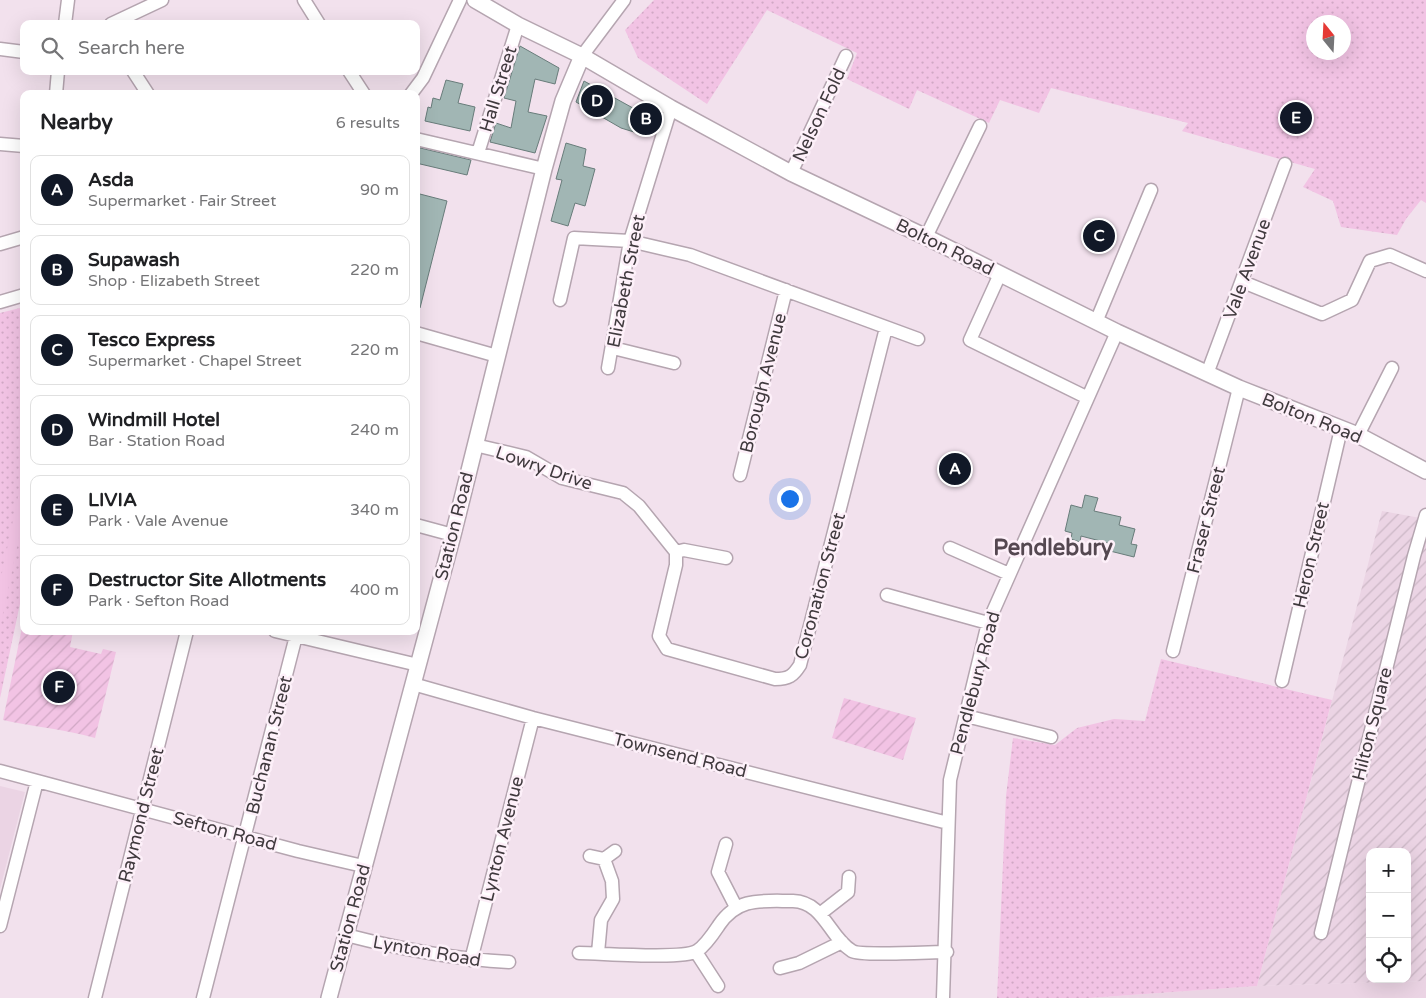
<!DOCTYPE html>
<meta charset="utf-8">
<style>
body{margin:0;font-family:"Varela Round",sans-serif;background:#f6f6f6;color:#202124}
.controls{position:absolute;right:15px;bottom:15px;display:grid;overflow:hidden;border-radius:10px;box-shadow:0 5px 20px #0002}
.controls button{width:45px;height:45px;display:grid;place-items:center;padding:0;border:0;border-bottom:1px solid #e0e0e0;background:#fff;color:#202124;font:25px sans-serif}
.compass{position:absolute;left:1306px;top:15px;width:45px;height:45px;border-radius:50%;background:#fff;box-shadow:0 5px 20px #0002;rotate:342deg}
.you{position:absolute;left:789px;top:498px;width:18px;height:18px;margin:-12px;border:4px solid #fff;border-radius:50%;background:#1a73e8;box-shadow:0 0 0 8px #1a73e833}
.badge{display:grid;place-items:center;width:32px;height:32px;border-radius:50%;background:#111827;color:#fff;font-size:16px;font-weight:700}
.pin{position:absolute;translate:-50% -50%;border:2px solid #fff;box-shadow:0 1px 5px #0006}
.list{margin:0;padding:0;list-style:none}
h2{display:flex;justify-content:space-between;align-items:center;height:65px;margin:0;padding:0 20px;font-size:21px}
h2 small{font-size:16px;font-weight:400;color:#757577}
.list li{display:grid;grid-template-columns:32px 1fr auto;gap:15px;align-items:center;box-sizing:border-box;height:70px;margin:0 10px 10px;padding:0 10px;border:1px solid #e0e0e0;border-radius:10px}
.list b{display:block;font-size:19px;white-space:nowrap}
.list p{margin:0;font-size:16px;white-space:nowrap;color:#757577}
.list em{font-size:16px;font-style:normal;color:#757577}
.icon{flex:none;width:28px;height:28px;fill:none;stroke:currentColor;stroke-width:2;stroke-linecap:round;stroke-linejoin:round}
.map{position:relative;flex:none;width:1426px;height:998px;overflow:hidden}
.search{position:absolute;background:#fff;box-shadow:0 5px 20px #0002;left:20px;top:20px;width:400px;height:55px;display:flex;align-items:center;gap:12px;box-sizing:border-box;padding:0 18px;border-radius:10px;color:#757577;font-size:19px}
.panel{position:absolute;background:#fff;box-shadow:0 5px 20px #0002;left:20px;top:90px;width:400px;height:545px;border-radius:10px}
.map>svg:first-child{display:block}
.built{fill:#ebd4e4}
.industrial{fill:url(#industrial-furrows);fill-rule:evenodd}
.grass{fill:url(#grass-dots);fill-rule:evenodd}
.garden{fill:url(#garden-furrows)}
.pitch{fill:#f2c3e4}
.building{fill:#a1b6b4;stroke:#687c7a}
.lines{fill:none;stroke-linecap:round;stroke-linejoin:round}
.minor-casing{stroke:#b5a5b0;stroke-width:15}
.major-casing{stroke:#b5a5b0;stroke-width:18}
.minor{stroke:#fff;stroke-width:12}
.major{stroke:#fff;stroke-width:15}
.labels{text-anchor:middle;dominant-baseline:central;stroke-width:5;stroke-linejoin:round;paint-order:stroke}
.street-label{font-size:18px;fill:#403a3e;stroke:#fdf0f9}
.district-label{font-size:22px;font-weight:bold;fill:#554851;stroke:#fdf0f9}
</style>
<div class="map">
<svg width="1426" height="998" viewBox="0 0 1426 998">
<defs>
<pattern id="industrial-furrows" width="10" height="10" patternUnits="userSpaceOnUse" patternTransform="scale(1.25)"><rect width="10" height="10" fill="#ebd4e4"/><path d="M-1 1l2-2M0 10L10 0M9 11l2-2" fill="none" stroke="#cbb7c5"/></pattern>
<pattern id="grass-dots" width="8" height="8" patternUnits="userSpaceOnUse" patternTransform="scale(1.25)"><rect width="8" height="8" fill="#f2c3e4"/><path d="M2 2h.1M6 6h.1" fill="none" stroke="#d1a8c5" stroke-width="1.8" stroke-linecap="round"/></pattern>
<pattern id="garden-furrows" width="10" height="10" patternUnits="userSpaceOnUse" patternTransform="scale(1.25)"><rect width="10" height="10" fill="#f2c3e4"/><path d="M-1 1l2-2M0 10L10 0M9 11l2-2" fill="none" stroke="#d1a8c5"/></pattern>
</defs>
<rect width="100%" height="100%" fill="#f2e1ed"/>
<!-- built -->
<path class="built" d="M 0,786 L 25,792 L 0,889 Z
M 1426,981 L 1426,998 L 1089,998 L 1257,986 Z"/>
<!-- industrial -->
<path class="industrial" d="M 1382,511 L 1426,519 L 1426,981 L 1257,986 ZM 1370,852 L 1407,852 L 1407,979 L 1370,979 Z"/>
<!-- grass -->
<path class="grass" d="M 654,0 L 1426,0 L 1426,203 L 1421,200 L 1406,219 L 1397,235 L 1341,227 L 1333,201 L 1303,187 L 1315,169 L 1182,131 L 1188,123 L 1051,88 L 1039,113 L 1000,100 L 989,123 L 917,90 L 909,109 L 847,79 L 857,53 L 767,10 L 707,104 L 638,58 L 625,30 ZM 1314,22 L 1344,22 L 1344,52 L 1314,52 Z
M 24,307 L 24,585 L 0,698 L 0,313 Z
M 1161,659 L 1332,700 L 1257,986 L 1089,998 L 997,998 L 1006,796 L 1013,738 L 1055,745 L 1077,728 L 1114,719 L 1145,721 Z"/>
<!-- garden -->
<path class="garden" d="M 24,618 L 24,631 L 73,631 L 70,647 L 101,654 L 103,649 L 116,652 L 95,738 C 65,729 34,727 3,720 Z
M 844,698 L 916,718 L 903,760 L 832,738 Z"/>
<!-- pitch -->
<path class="pitch" d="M 24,468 L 24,514 L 0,628 L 0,582 Z"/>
<!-- building -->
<path class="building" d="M 520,46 L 559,68 L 555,84 L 535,79 L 528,112 L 547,116 L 535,153 L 490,142 L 496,123 L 511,128 L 516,101 L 504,98 Z
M 446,80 L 463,84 L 458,103 L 475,107 L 470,131 L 425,121 L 428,107 L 431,108 L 433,98 L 440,100 Z
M 584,81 L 651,118 L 647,136 L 621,128 L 576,102 Z
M 566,143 L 586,149 L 583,166 L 595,169 L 585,206 L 575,203 L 568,226 L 551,221 L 562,180 L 556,179 Z
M 416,147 L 471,160 L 467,175 L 416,163 Z
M 416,193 L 447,201 L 420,308 L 416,307 Z
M 1085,495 L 1098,498 L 1094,511 L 1121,517 L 1119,525 L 1135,529 L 1131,544 L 1137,545 L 1134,557 L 1110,551 L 1112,544 L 1081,536 L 1080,542 L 1071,539 L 1072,533 L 1065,531 L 1071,505 L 1082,508 Z"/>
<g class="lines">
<!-- minor casing -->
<g class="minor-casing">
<path id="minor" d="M 304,0 L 319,24
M 65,24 L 68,0
M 111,24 L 162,0
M 0,49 L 24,52
M 582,56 L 624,0
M 133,71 L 148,94
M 349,71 L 364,94
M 56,94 L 58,71
M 411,94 L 423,78 L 460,0
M 416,139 L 544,169
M 0,144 L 24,146
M 478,153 L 518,25
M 791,173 L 846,56
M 926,237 L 980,126
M 0,244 L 24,237
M 1000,274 L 970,340 L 1086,397
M 1243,282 L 1322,314 L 1352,300 L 1370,261 L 1390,255 L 1426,271
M 560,300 L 574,238 L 630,241 L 690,255 L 918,339
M 0,302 L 24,295
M 1096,322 L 1151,190
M 416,333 L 497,356
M 613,348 L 674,363
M 608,368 L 630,241 L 671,108
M 1207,374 L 1285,164
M 1358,435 L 1392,368
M 475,445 L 526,457 L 562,478 L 623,493 L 639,506 L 676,552
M 740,475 L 786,290
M 416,525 L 453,535
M 950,548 L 1009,574
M 676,552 L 676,565 L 659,636 L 667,649 L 775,679 C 789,679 793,676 800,665 L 886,328
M 676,552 L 684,550 L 726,558
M 887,595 L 988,623
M 275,631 L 418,665
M 1173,651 L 1239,388
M 1282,681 L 1341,429
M 413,684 L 533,718 L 948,823
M 966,716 L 1051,737
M 0,771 L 298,851 L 363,866
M 726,844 L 718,872 L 736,907
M 590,856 L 604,859 L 612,881 L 613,899 L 601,920 L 598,953
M 604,859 L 615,851
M 821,913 L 848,892 L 849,877
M 0,926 L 37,781
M 1321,933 L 1414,556 L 1426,515
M 346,935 C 400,949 453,959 509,962
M 696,952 L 718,986
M 579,953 C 601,953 682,960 697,951 C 706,945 713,934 719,925 C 738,897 761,901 793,901 C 824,902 829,937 852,951 C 860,956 932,952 947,952
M 471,960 L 533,718
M 780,968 L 799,963 L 842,942
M 95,998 L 187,631
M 203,998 L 296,636
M 943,998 L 950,780 L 988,623 L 1117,332"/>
</g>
<!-- major casing -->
<g class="major-casing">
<path id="major" d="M 475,0 L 518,25 L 582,56 L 671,108 L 791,173 L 926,237 L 1117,332 L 1239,388 L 1358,435 L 1426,471
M 329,998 L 453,535 L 544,169 L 563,101 L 582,56"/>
</g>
<!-- minor -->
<use href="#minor" class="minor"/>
<!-- major -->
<use href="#major" class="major"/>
</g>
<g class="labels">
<!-- street labels -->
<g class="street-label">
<text transform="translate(498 89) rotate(-73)">Hall Street</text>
<text transform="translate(819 115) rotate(-65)">Nelson Fold</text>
<text transform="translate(945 247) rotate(26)">Bolton Road</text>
<text transform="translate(1247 269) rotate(-70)">Vale Avenue</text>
<text transform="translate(626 281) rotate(-79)">Elizabeth Street</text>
<text transform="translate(763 383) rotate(-76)">Borough Avenue</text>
<text transform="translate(1312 418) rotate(22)">Bolton Road</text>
<text transform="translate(544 468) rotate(19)">Lowry Drive</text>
<text transform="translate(1206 520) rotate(-76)">Fraser Street</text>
<text transform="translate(454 526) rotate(-76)">Station Road</text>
<text transform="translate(1311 555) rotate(-77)">Heron Street</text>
<text transform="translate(820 586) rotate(-75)">Coronation Street</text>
<text transform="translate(975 683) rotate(-75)">Pendlebury Road</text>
<text transform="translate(1372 724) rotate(-76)">Hilton Square</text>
<text transform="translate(269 745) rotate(-76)">Buchanan Street</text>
<text transform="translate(680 755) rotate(14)">Townsend Road</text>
<text transform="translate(141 815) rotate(-76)">Raymond Street</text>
<text transform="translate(225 831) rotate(15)">Sefton Road</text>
<text transform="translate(502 839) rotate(-76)">Lynton Avenue</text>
<text transform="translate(350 918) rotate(-75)">Station Road</text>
<text transform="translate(427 951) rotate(10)">Lynton Road</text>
</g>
<!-- district labels -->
<g class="district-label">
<text x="1053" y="548">Pendlebury</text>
</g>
</g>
</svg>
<div class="controls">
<button>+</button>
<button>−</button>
<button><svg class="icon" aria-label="locate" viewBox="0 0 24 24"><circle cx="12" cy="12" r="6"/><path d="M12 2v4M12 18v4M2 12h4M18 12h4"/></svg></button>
</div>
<svg class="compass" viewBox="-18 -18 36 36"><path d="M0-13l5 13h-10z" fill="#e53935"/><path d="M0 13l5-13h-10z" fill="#757577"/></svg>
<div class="you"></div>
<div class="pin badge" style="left:955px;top:469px">A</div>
<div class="pin badge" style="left:646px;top:119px">B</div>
<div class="pin badge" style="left:1099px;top:236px">C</div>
<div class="pin badge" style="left:597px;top:101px">D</div>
<div class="pin badge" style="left:1296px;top:118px">E</div>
<div class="pin badge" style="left:59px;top:687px">F</div>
<div class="search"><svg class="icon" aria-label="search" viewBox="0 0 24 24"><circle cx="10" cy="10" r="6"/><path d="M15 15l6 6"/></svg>Search here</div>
<section class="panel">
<h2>Nearby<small>6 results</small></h2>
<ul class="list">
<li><span class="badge">A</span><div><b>Asda</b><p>Supermarket · Fair Street</p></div><em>90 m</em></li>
<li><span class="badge">B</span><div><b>Supawash</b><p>Shop · Elizabeth Street</p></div><em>220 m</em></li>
<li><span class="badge">C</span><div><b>Tesco Express</b><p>Supermarket · Chapel Street</p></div><em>220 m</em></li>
<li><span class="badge">D</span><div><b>Windmill Hotel</b><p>Bar · Station Road</p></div><em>240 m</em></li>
<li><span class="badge">E</span><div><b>LIVIA</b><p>Park · Vale Avenue</p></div><em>340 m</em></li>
<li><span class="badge">F</span><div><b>Destructor Site Allotments</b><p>Park · Sefton Road</p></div><em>400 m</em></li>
</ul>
</section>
</div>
